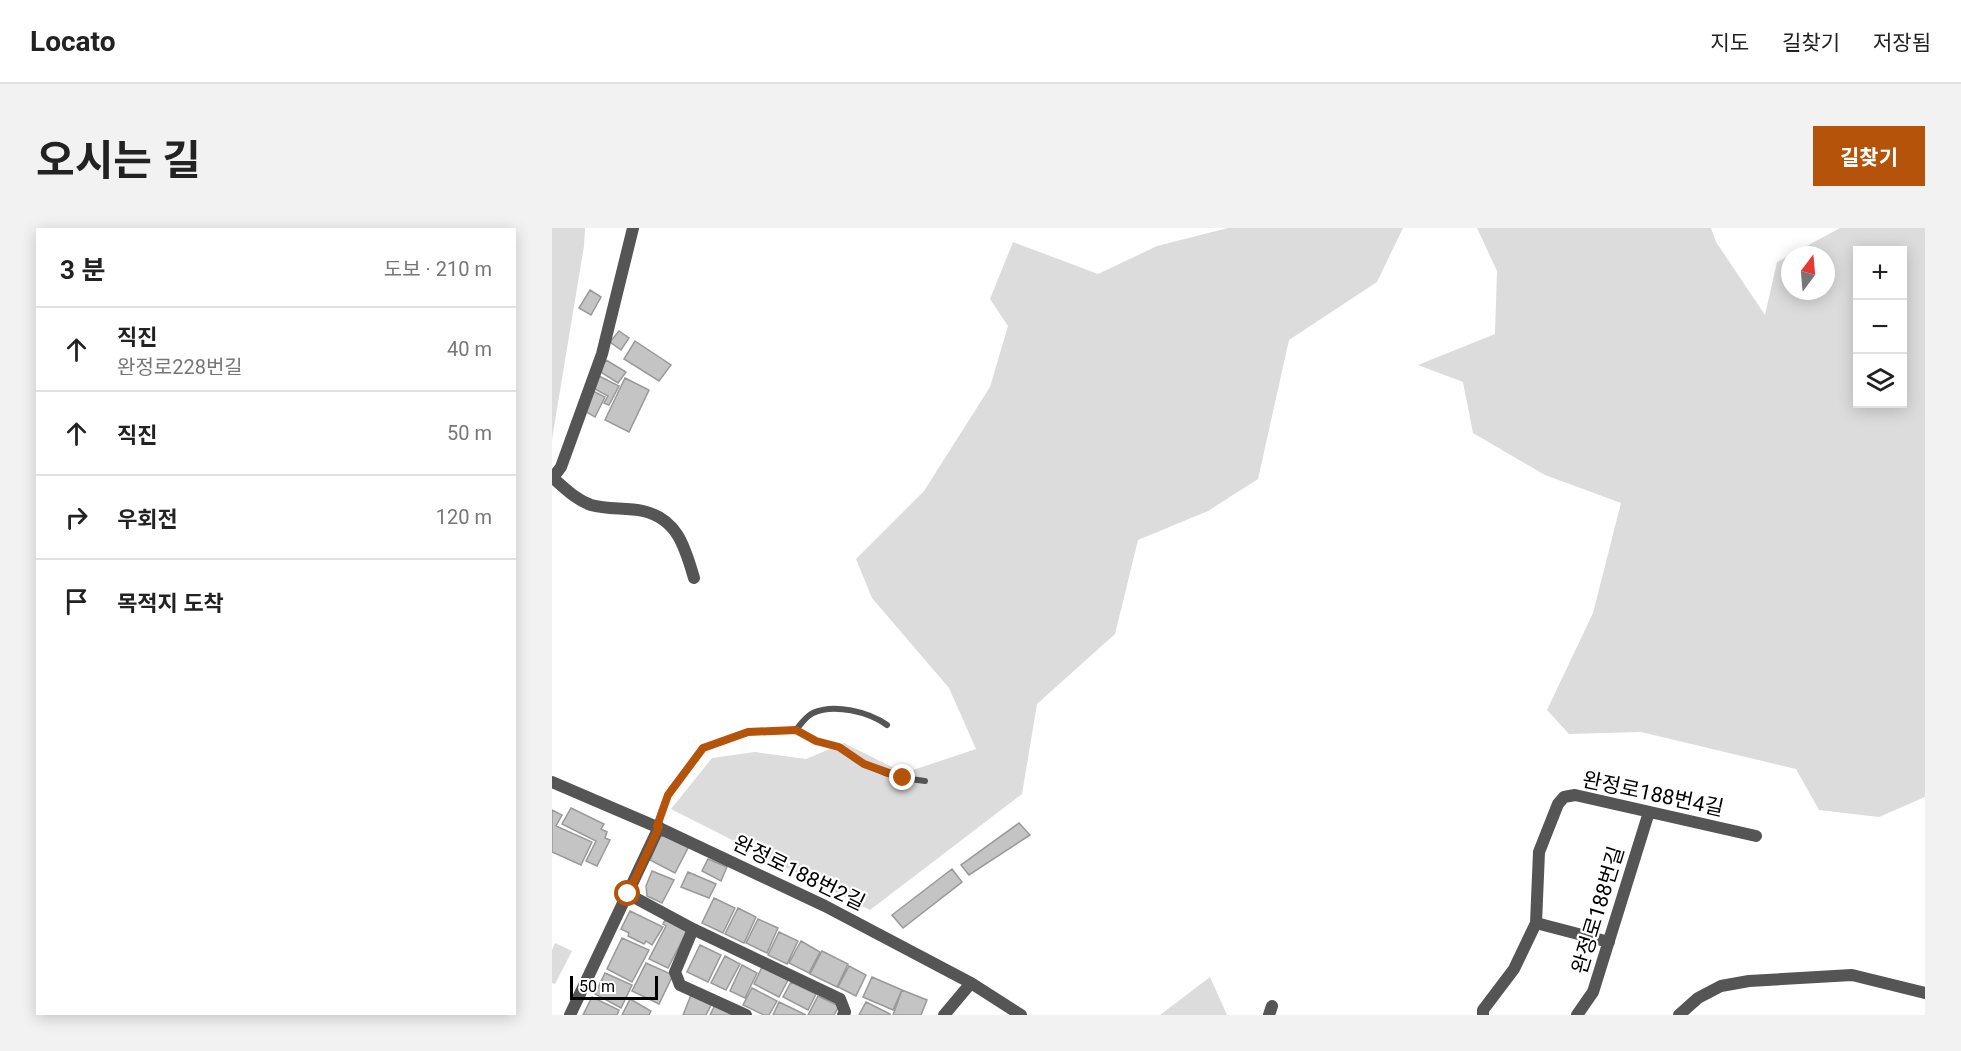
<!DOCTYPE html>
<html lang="ko">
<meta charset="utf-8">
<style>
body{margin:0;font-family:Roboto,"Noto Sans KR",sans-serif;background:#f2f2f2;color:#222}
.controls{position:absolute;right:18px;top:18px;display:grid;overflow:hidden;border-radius:0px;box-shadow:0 3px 15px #0003}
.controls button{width:54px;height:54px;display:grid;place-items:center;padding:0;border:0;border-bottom:2px solid #e0e0e0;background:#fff;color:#222;font:30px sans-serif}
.compass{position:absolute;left:1229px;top:18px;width:54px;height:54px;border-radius:50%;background:#fff;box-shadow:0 3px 15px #0003;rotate:16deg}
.scale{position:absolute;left:18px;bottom:15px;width:88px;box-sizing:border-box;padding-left:6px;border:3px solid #000;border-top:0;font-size:16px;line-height:21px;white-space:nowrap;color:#000;-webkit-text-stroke:4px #fff;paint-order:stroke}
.stop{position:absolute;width:18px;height:18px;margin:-14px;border:4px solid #b45309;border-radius:50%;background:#fff}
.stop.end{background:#b45309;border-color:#fff;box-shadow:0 2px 6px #0008}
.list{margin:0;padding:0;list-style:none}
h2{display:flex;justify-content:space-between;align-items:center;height:78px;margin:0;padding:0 24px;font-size:26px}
h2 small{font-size:20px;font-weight:400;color:#767676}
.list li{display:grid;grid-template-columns:39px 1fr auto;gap:18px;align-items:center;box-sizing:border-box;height:84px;padding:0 24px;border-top:2px solid #e0e0e0}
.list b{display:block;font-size:22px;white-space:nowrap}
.list p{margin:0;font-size:20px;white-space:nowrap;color:#767676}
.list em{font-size:20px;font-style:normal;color:#767676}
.icon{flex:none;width:33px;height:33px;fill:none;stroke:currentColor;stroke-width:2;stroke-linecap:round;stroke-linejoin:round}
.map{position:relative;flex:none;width:1373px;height:787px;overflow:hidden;border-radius:0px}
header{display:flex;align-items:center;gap:36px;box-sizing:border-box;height:84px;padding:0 30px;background:#fff;border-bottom:2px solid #e0e0e0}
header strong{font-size:28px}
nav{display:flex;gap:33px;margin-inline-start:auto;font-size:21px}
.intro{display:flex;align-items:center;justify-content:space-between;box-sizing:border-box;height:144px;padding:0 36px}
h1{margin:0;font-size:42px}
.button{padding:15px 27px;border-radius:0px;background:#b45309;color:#fff;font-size:21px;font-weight:700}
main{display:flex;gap:36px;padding:0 36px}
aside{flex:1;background:#fff;border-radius:0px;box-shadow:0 3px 15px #0003}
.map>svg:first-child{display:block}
.green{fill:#dcdcdc;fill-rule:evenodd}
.building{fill:#c4c4c4;stroke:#999;stroke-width:1.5}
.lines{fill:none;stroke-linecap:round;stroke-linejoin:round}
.lane{stroke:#555;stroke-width:6}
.street{stroke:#555;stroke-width:12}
.route{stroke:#b45309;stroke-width:8}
.labels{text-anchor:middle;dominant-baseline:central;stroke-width:4.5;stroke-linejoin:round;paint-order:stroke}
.street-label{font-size:21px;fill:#000;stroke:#fff}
</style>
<header>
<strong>Locato</strong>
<nav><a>지도</a><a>길찾기</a><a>저장됨</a></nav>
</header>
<div class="intro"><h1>오시는 길</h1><a class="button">길찾기</a></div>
<main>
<aside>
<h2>3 분<small>도보 · 210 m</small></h2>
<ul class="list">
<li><svg class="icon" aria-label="ahead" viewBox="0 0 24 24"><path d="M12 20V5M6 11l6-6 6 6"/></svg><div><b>직진</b><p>완정로228번길</p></div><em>40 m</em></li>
<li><svg class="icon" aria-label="ahead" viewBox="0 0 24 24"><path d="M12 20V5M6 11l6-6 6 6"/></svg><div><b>직진</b></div><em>50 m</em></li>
<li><svg class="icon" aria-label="right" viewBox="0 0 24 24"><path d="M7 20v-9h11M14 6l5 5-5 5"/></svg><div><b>우회전</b></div><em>120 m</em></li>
<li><svg class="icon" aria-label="arrive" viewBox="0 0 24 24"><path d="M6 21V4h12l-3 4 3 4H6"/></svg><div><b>목적지 도착</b></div></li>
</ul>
</aside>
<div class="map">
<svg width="1373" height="787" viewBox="0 0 1373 787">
<rect width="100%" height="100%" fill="#fff"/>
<!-- green -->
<path class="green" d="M 0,0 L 33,0 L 32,18 L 0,211 Z
M 676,0 L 851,0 L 825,54 L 737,112 L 706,251 L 656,283 L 586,312 L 563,406 L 485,476 L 470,566 L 318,682 L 119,581 L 160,530 L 203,524 L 254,531 L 292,515 L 352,545 L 424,521 L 397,460 L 320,370 L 304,331 L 372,263 L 438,159 L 456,98 L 438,71 L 461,14 L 546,46 L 605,18 Z
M 925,0 L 1159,0 L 1164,14 L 1213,87 L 1225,34 L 1238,27 L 1238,63 L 1274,63 L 1274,27 L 1238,27 L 1288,0 L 1373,0 L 1373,569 L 1327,589 L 1267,582 L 1244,541 L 1089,504 L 1017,506 L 995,482 L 1041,385 L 1069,275 L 993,247 L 921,205 L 911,154 L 866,137 L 943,106 L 945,43 ZM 1306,22 L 1350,22 L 1350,176 L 1306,176 Z
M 3,715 L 20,723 L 3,756 L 0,755 L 0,722 Z
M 658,749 L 675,787 L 608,787 Z"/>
<!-- building -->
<path class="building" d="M 38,62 L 49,69 L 39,87 L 27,80 Z
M 67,103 L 77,110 L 69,122 L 58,114 Z
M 83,113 L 119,137 L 107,153 L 72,131 Z
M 54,132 L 74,144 L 66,155 L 47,143 Z
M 47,148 L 67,158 L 57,177 L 52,175 L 56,168 L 41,160 Z
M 73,150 L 97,162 L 77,204 L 53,192 Z
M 41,163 L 53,169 L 43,189 L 31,182 Z
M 19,580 L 52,596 L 49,601 L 55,604 L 53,610 L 58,612 L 45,638 L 34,633 L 44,613 L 10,596 Z
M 0,582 L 10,587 L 4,598 L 40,614 L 29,637 L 0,624 Z
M 467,595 L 478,607 L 417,647 L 409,637 Z
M 116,606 L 137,618 L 123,645 L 98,632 L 108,609 Z
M 156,631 L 175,639 L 169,653 L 150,643 Z
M 400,641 L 410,654 L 351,700 L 340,687 Z
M 100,643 L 122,652 L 110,675 L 95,668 L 94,658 Z
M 136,644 L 164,656 L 157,670 L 129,659 Z
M 162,670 L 183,680 L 171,705 L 150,695 Z
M 186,680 L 204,689 L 192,715 L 173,706 Z
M 78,683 L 111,699 L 100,717 L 94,713 L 92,716 L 76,708 L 77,705 L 69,701 Z
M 206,691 L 226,700 L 215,725 L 194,715 Z
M 113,692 L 135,703 L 116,740 L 97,731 L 114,698 L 111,696 Z
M 227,704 L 246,713 L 235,736 L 216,727 Z
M 70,710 L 97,722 L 80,754 L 55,741 Z
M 249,713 L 268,724 L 257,745 L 237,735 Z
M 148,717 L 169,727 L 156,754 L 135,744 Z
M 270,723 L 296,736 L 285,759 L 258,746 Z
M 173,728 L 188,736 L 174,762 L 159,755 Z
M 94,735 L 121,747 L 107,776 L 80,763 Z
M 190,737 L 205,745 L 193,770 L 178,763 Z
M 297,738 L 314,747 L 304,768 L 286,759 Z
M 210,739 L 236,752 L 227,769 L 202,756 Z
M 53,745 L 80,757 L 69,780 L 43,766 Z
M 320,749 L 350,762 L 341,782 L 311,769 Z
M 239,754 L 264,766 L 256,782 L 231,769 Z
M 200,760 L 225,773 L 217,787 L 212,787 L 191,777 Z
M 350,762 L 375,772 L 369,787 L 341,787 Z
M 139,767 L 159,777 L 154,787 L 131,787 Z
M 266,768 L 287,778 L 282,787 L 256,787 Z
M 40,769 L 67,782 L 65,787 L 31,787 Z
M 78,771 L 99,783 L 97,787 L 70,787 Z
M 227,774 L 254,787 L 221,787 Z
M 314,774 L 338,786 L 338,787 L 307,787 Z
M 163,777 L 181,787 L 158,787 Z"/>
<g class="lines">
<!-- lane -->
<path class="lane" d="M 244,502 L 264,513 L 287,519 L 312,536 L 333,545 L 351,550 L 373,553
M 105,599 L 116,567 L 151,520 L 196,504 L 244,502 C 248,497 254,488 261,485 C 282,475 317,484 335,497"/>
<!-- street -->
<path class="street" d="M 1,250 C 13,260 24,272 39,277 C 56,282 74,279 91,283 C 126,291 133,320 142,350
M 0,251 L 9,239 L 50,126 L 81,0
M 0,554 L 105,599 L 273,678 L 419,755 L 469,787
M 76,666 L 141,701 L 288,771 L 293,784 L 291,787
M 984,695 L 1057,714
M 141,701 L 123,744 L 128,757 L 194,787
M 18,787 L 107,599
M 392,787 L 419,755
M 717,787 L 720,778
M 931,787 L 931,782 L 962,741 L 984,695 L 987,624 L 1006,576 L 1012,569 L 1023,567 L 1204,608
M 1025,787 L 1041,764 L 1097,584
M 1127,787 L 1146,770 L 1169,758 L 1197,753 L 1300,747 L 1373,765"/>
</g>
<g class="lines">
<!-- route -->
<path class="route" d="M 76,666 L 107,599 L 105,598 L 116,567 L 151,520 L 196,504 L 244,502 L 264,513 L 287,519 L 312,536 L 351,550"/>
</g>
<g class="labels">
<!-- street labels -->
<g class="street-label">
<text transform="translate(1101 566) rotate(12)">완정로188번4길</text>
<text transform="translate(247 645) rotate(26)">완정로188번2길</text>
<text transform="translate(1046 682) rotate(-73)">완정로188번길</text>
</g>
</g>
</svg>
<div class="controls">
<button>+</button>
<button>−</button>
<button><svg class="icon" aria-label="layers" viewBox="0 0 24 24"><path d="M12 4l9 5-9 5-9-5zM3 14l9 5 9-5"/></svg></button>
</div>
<svg class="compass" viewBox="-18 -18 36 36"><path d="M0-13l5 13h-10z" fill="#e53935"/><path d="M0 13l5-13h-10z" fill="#767676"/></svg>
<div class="scale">50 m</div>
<div class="stop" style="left:76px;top:666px"></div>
<div class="stop end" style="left:351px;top:550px"></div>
</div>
</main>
